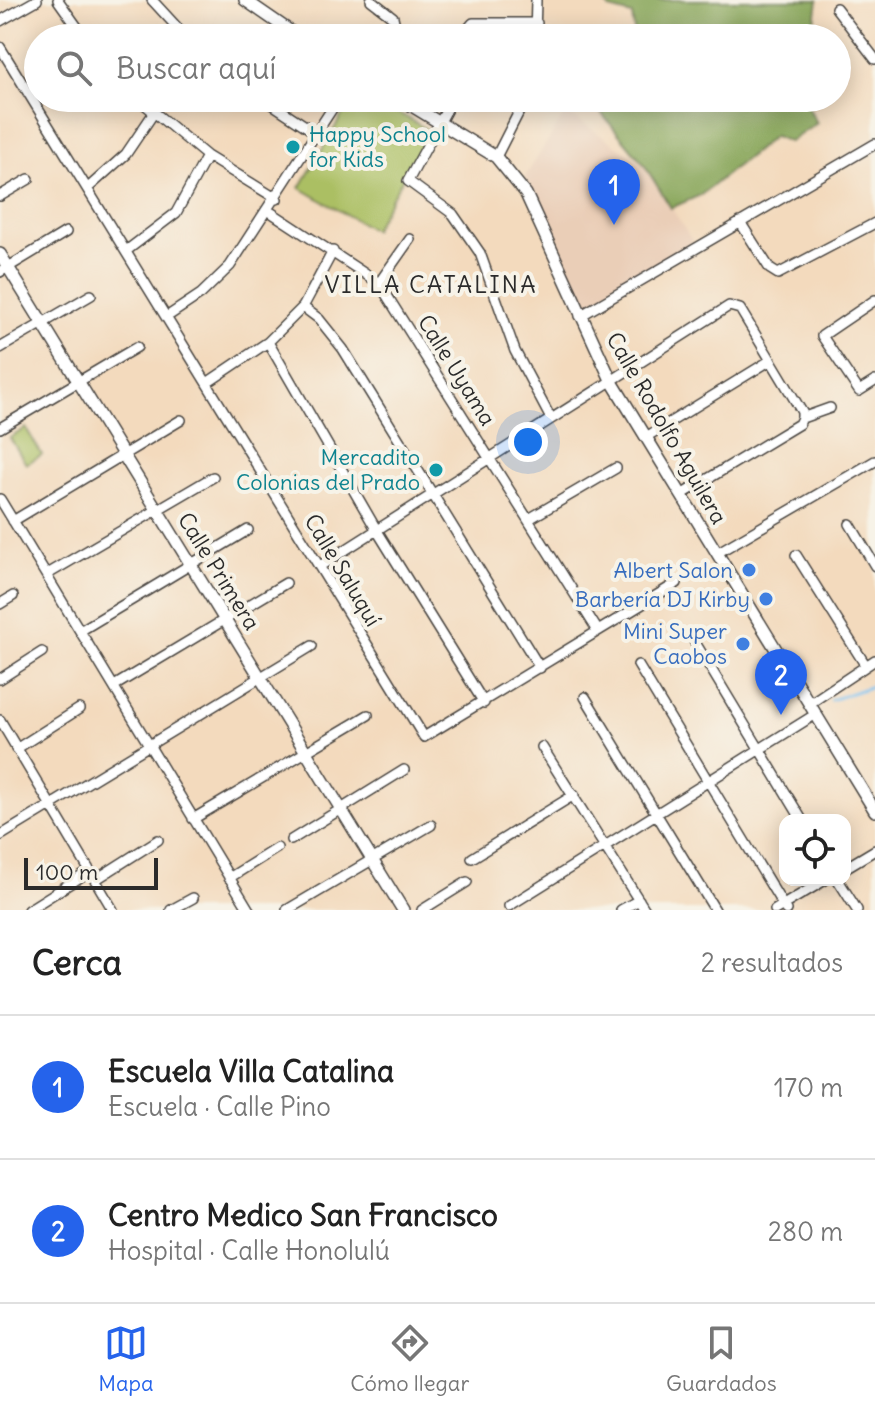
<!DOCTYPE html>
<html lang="es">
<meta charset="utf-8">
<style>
body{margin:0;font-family:Delius,sans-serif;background:#f2f2f2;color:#222}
.controls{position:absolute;right:24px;bottom:24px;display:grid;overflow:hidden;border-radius:16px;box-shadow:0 4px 20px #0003}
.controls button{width:72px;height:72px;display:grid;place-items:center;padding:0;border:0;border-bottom:2px solid #e0e0e0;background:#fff;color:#222;font:40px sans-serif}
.scale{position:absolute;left:24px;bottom:20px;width:134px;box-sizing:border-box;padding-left:8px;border:4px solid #2b2b2b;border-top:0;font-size:22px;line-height:28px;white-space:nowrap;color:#2b2b2b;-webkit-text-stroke:6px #f7f3e8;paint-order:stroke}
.you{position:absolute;left:528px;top:442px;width:28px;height:28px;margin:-20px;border:6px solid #fff;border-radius:50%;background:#1a73e8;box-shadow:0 0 0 12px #1a73e833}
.badge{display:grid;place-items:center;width:52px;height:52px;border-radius:50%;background:#2563eb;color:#fff;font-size:26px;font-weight:700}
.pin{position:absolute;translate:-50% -66px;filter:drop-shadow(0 2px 4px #0008)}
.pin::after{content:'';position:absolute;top:42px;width:28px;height:24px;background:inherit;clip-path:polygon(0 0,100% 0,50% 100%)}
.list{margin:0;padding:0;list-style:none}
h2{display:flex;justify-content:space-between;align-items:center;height:104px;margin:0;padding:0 32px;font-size:34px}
h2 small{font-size:26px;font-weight:400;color:#767676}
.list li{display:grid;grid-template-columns:52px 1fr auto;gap:24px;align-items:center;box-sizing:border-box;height:144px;padding:0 32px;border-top:2px solid #e0e0e0}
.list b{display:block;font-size:30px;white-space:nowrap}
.list p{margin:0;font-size:26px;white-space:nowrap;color:#767676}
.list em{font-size:26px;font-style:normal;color:#767676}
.icon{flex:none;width:44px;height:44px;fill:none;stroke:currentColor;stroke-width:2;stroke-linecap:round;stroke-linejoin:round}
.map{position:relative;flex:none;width:875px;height:910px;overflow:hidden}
.search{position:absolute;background:#fff;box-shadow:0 4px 20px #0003;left:24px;right:24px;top:24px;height:88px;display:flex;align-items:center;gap:20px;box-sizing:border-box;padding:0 28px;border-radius:44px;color:#767676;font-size:30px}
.sheet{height:392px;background:#fff}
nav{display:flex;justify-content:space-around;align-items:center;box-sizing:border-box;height:112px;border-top:2px solid #e0e0e0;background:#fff;font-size:22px;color:#767676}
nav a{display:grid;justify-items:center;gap:4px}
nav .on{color:#2563eb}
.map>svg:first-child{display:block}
.built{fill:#eaceb7}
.green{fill:#abbf64;stroke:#6b7548;stroke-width:2}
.forest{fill:#88a65a;stroke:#5a6842;stroke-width:2}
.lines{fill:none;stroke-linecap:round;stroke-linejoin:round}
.stream{stroke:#78c1f0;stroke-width:3}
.minor-casing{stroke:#494541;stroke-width:12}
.tertiary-casing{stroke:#494541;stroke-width:14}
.minor{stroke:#fff;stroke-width:9}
.tertiary{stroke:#fff;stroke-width:11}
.culture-dot{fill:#0f9aa8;stroke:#f7f3e8;stroke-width:3}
.shop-dot{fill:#3f7fe0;stroke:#f7f3e8;stroke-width:3}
.labels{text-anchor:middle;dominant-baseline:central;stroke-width:8;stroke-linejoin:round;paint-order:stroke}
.culture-label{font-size:22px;fill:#0d838f;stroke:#f7f3e8;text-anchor:start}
.street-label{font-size:22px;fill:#2b2b2b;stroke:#f7f3e8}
.shop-label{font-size:22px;fill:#366cbe;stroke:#f7f3e8;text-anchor:end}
.neighbourhood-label{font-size:24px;letter-spacing:2px;fill:#2b2b2b;stroke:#f7f3e8}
</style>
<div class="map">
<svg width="875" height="910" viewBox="0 0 875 910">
<rect width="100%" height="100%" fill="#f7f3e8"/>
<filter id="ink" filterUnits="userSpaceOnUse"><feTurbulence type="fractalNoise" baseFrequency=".0125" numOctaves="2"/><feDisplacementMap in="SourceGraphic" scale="16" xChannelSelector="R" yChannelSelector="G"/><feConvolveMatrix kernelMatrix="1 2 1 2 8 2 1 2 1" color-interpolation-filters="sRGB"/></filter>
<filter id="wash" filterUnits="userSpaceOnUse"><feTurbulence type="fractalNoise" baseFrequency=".006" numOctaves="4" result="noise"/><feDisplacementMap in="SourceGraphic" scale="32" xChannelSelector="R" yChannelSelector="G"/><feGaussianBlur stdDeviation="1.8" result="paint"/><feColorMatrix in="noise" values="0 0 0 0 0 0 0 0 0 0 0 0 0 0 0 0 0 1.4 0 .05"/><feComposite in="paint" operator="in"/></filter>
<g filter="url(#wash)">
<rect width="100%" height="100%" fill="#f3dabd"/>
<!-- built -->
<path class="built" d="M 566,112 L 643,163 L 693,242 L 585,307 L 525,177 Z"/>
<!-- green -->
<path class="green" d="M 352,98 L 372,98 L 430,131 L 373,230 L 300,188 Z
M 26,428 L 42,455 L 26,464 L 10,438 Z"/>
<!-- forest -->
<path class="forest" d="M 603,0 L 818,0 L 813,38 L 635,38 L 632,15 L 610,9 Z
M 608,98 L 803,98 L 817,123 L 789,142 L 774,136 L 701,195 L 671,208 L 643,163 L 597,108 Z"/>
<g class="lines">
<!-- stream -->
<path class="stream" d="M 831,700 L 875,685"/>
</g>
</g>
<g filter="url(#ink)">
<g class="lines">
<!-- minor casing -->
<g class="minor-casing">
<path id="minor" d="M 58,0 L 85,38
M 152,0 L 187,38
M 371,0 L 393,17 L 398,38
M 836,8 L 875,59
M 0,21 L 37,0
M 468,38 L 467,30 L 473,23 L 537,23
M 535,38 L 536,0
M 0,47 L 424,737 L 677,583
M 137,98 L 207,156 L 277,199
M 263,98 L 316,133
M 453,98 L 408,181 L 453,214 L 480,253 L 515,351 L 550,417
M 496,157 L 526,98
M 88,188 L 126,154 L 153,114
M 0,196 L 29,179
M 269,211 L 379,283 L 598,631
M 740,222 L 770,269 L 778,274 L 875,223
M 126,251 L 176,213 L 207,156
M 0,272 L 66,232
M 379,283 L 410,239
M 875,300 L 822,336 L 859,391 L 875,381
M 303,307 L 319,319 L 343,349 L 540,668
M 168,316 L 201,294 L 230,266 L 339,98
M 580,316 L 875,144
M 268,342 L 376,529 L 484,703
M 0,348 L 91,295
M 207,383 L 268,342 L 303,307 L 333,251
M 0,428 L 137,347
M 646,437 L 771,360
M 681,495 L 799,424 L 802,418 L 830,408
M 0,499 L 249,910
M 529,519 L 616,468
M 13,521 L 181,420
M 850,524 L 875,566
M 717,553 L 875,461
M 796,555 L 866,666
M 320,566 L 729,306 L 740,309 L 802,412 L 802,418
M 46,575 L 213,477
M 0,604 L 13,596
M 80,631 L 248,530
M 693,639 L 802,820
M 638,665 L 786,910
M 0,679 L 42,652
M 114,686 L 286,583
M 585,697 L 715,910
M 809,704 L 875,660
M 0,720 L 113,910
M 542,747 L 645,910
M 16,749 L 79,709
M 193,819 L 368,715
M 0,836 L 312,646
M 291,840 L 404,770
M 472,858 L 574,795
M 845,868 L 875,850
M 229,878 L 277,848
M 95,880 L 158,840
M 838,880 L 857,910
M 509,906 L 816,714
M 28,910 L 90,871
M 171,910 L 193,898
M 287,910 L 431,825
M 422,910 L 467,882
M 621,910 L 639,900
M 775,910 L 825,880"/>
</g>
<!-- tertiary casing -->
<g class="tertiary-casing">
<path id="tertiary" d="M 245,0 L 300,38
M 399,98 L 496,157 L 526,194 L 611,380 L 875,811
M 0,254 L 403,910"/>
</g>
<!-- minor -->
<use href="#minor" class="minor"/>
<!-- tertiary -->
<use href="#tertiary" class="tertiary"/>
</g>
</g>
<!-- markers -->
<g class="culture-dot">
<circle cx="293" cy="147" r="8"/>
<circle cx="436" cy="470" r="8"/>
</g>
<g class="shop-dot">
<circle cx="749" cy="570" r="8"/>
<circle cx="766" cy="599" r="8"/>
<circle cx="743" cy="644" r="8"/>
</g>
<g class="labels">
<!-- culture labels -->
<g class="culture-label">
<text x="309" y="134">Happy School<tspan x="309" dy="25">for Kids</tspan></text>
<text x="420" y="457" text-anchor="end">Mercadito<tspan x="420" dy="25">Colonias del Prado</tspan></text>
</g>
<!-- street labels -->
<g class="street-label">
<text transform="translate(457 370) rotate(58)">Calle Uyama</text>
<text transform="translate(667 428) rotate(60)">Calle Rodolfo Aguilera</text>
<text transform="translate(343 570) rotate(59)">Calle Saluquí</text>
<text transform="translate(219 571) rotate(58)">Calle Primera</text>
</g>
<!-- shop labels -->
<g class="shop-label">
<text x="733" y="570">Albert Salon</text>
<text x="750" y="599">Barbería DJ Kirby</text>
<text x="727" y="631">Mini Super<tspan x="727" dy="25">Caobos</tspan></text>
</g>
<!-- neighbourhood labels -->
<g class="neighbourhood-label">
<text x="431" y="284">VILLA CATALINA</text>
</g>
</g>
</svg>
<div class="controls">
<button><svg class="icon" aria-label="locate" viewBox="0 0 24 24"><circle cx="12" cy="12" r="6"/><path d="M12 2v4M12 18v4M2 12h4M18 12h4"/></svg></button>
</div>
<div class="scale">100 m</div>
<div class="you"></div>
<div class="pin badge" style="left:614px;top:225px">1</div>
<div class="pin badge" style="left:781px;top:715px">2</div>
<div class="search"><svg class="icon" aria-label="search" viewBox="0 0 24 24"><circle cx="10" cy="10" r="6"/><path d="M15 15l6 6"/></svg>Buscar aquí</div>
</div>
<section class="sheet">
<h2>Cerca<small>2 resultados</small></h2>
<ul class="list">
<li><span class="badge">1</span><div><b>Escuela Villa Catalina</b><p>Escuela · Calle Pino</p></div><em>170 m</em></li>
<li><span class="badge">2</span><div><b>Centro Medico San Francisco</b><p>Hospital · Calle Honolulú</p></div><em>280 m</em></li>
</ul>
</section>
<nav>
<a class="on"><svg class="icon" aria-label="map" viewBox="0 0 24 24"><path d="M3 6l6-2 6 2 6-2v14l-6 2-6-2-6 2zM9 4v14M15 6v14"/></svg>Mapa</a>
<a><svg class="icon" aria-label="directions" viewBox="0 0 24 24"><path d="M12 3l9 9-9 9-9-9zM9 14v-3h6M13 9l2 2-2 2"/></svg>Cómo llegar</a>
<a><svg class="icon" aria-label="saved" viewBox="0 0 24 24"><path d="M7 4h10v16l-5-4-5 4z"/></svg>Guardados</a>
</nav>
